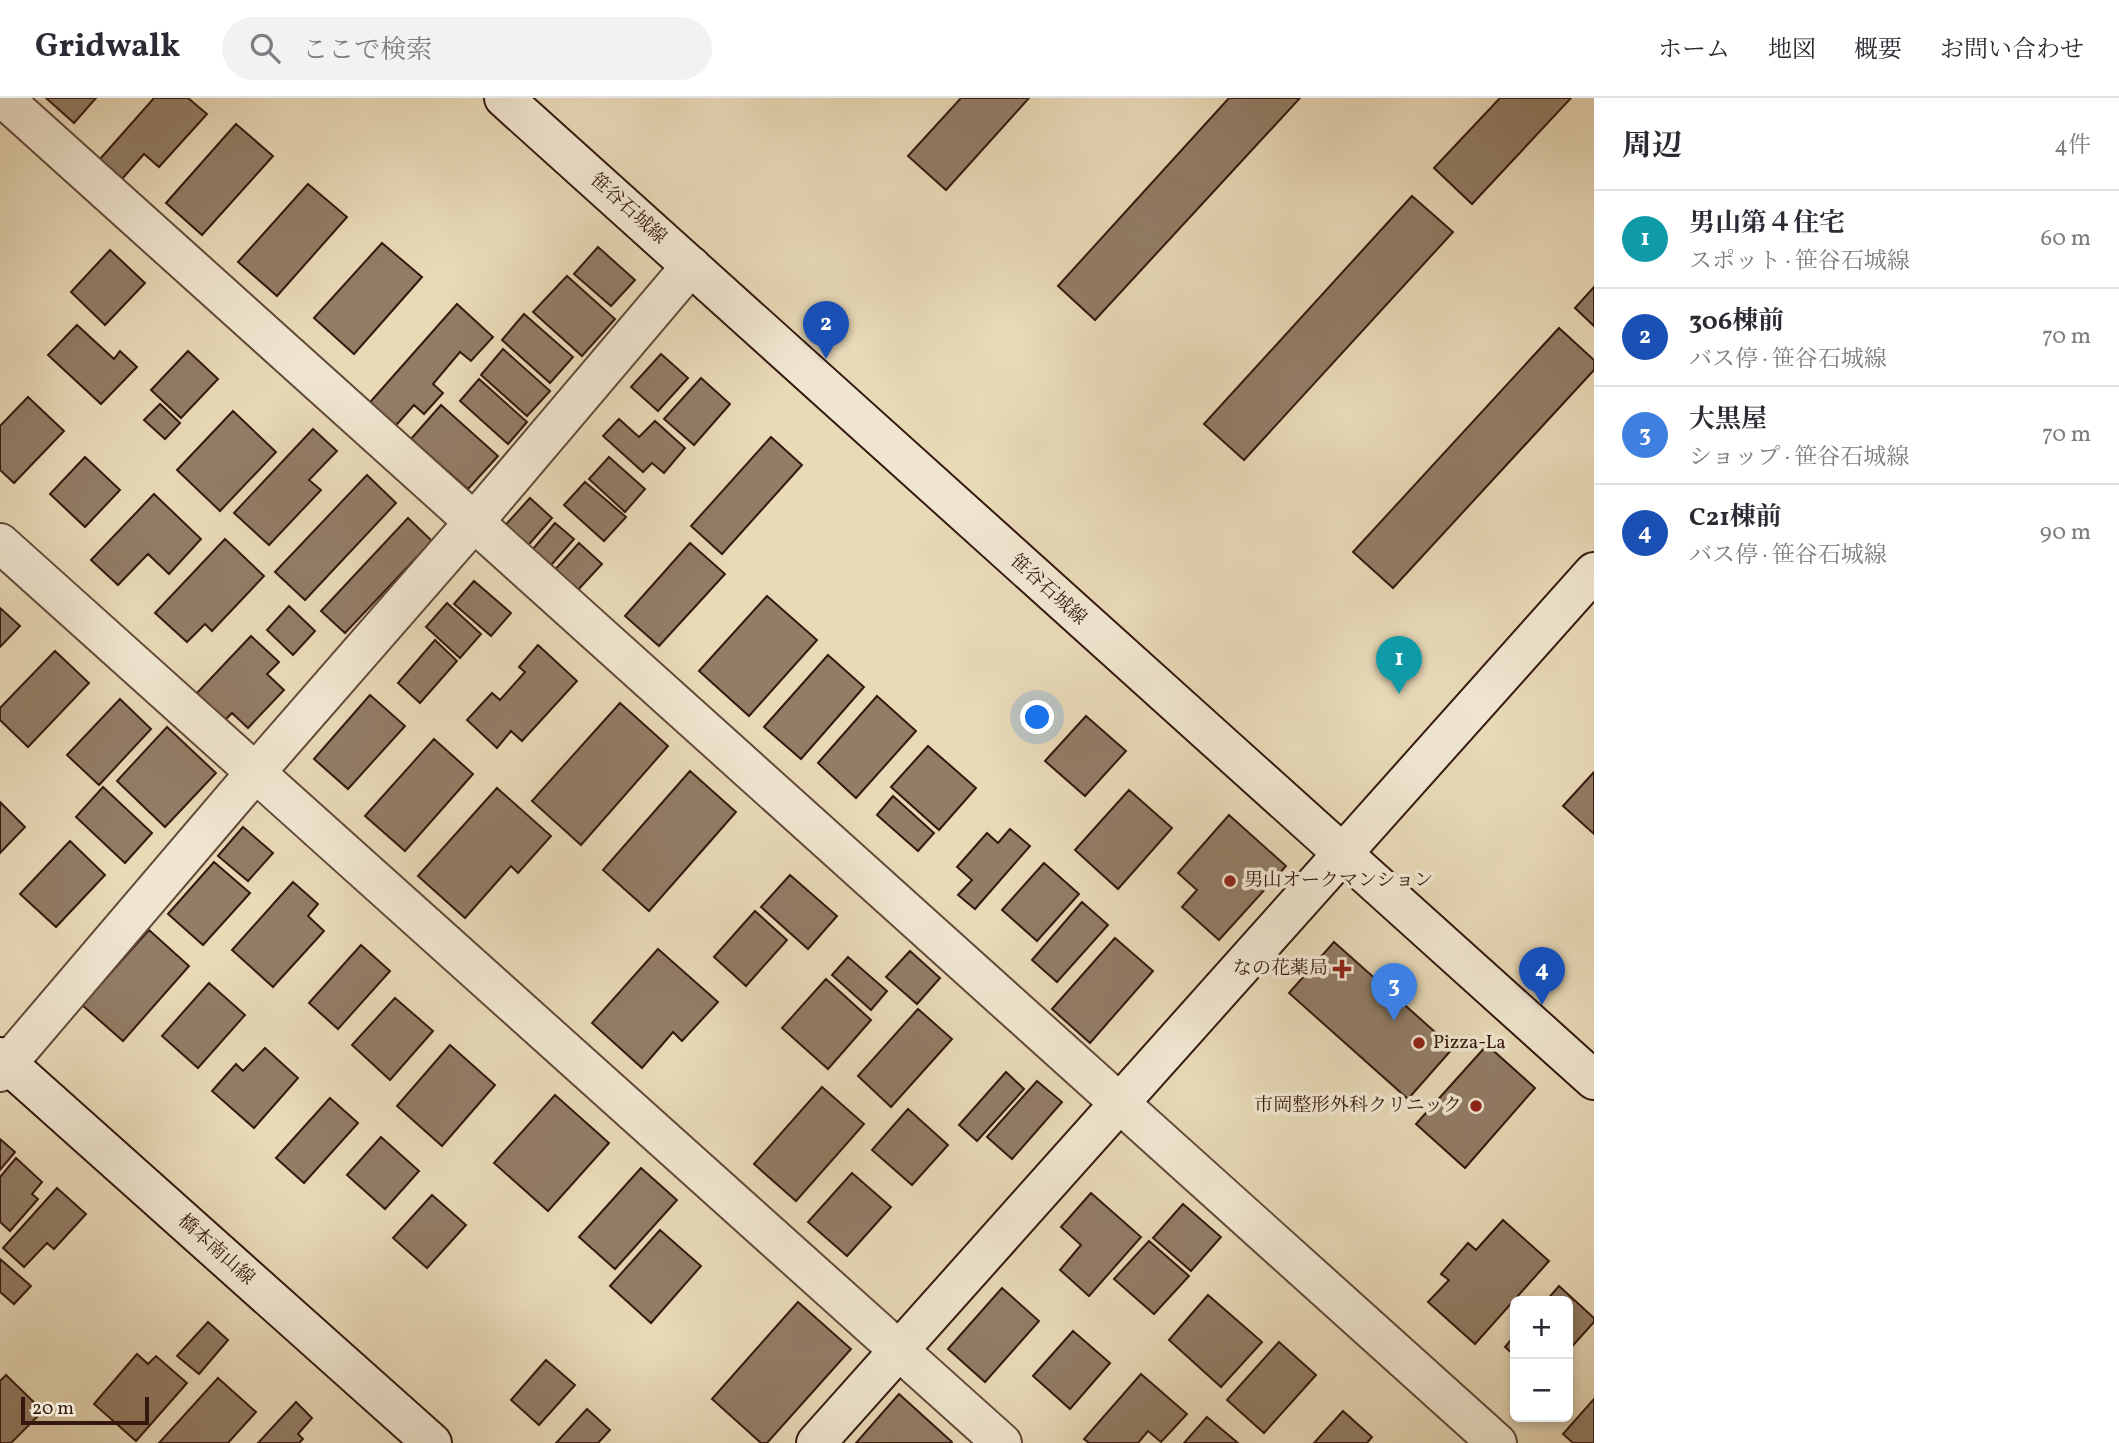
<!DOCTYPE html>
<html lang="ja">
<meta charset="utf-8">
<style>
body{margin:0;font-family:Vollkorn,"Noto Serif JP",serif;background:#f2f2f3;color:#2b2b33}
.controls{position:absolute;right:21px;bottom:21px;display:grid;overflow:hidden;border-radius:10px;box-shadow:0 4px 10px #0003}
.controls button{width:63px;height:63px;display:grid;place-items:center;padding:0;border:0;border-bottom:2px solid #e1e1e2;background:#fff;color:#2b2b33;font:35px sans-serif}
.scale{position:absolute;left:21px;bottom:18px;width:128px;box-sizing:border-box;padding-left:7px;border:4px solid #35190e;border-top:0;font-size:19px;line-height:24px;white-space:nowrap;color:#35190e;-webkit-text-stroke:5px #f0e6d0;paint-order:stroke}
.you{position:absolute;left:1038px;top:620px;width:24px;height:24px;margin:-18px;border:5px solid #fff;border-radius:50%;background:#1a73e8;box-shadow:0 0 0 10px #1a73e833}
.badge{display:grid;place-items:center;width:46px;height:46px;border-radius:50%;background:#8f2418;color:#fff;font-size:23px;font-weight:700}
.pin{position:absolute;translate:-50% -58px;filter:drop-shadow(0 2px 4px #0008)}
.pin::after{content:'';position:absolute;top:37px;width:24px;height:21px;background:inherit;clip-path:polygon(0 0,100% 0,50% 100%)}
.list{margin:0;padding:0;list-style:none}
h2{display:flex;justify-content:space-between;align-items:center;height:91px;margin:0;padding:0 28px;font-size:30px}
h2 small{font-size:23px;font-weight:400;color:#7c7c81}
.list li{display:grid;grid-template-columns:46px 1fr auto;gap:21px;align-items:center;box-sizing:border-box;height:98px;padding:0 28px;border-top:2px solid #e1e1e2}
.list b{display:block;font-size:26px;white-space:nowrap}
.list p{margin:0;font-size:23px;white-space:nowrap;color:#7c7c81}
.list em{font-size:23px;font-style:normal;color:#7c7c81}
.icon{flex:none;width:38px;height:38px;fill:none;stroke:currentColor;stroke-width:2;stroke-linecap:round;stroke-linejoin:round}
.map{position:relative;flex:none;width:1594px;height:1345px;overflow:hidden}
header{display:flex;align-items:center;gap:42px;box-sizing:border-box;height:98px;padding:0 35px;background:#fff;border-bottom:2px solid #e1e1e2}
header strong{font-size:33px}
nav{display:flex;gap:38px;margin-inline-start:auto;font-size:24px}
.search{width:490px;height:63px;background:#f2f2f3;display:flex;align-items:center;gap:18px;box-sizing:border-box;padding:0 24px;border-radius:38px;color:#7c7c81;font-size:26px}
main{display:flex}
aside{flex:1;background:#fff}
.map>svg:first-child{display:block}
.building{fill:#927d66;stroke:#35190e;stroke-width:2}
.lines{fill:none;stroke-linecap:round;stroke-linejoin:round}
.street-casing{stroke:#624938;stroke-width:42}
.secondary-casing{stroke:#35190e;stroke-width:42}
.street{stroke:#f0e6d0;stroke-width:38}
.secondary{stroke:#f0e6d0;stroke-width:38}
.poi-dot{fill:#8f2418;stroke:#f0e6d0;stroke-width:2.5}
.labels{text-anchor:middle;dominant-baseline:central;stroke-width:7;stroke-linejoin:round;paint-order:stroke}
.street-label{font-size:19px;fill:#35190e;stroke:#f0e6d0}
.poi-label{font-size:19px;fill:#35190e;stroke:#f0e6d0;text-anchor:start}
</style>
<header>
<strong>Gridwalk</strong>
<div class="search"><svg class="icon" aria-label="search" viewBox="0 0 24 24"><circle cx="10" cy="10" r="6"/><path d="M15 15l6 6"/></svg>ここで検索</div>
<nav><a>ホーム</a><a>地図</a><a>概要</a><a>お問い合わせ</a></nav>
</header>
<main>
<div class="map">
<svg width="1594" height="1345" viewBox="0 0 1594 1345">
<rect width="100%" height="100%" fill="#e8d9b7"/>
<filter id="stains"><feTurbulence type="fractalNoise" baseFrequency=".00286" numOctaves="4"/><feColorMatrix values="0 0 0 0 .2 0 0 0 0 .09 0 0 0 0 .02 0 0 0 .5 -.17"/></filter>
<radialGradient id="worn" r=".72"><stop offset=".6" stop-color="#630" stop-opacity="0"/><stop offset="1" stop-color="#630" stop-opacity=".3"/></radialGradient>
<!-- building -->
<path class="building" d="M 46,0 L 96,0 L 74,25 Z
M 154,0 L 188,0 L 207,16 L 159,69 L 144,56 L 122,81 L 100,61 Z
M 961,0 L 1029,0 L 946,92 L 908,58 Z
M 1229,0 L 1300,0 L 1095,222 L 1058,188 Z
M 1500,0 L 1571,0 L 1472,106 L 1434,70 Z
M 236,26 L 273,58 L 202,137 L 166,105 Z
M 308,86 L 347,119 L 277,198 L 238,164 Z
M 1412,98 L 1453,134 L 1244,362 L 1204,326 Z
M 382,145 L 422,179 L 354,256 L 314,220 Z
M 598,149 L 635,182 L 611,208 L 574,176 Z
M 110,152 L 145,185 L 105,227 L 71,194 Z
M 567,178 L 615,221 L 582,258 L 533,214 Z
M 1594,189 L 1594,228 L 1575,210 Z
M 457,206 L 493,239 L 471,263 L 460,254 L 433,286 L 443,295 L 424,316 L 414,307 L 391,333 L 365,310 Z
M 524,216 L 573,259 L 550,285 L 502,242 Z
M 77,227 L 114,261 L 120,253 L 137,269 L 101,306 L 48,257 Z
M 1559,230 L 1594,262 L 1594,272 L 1393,490 L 1353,454 Z
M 503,251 L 550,293 L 527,318 L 481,277 Z
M 188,253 L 218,281 L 181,320 L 151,292 Z
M 661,256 L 688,280 L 658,313 L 631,289 Z
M 701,280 L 730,306 L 694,347 L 664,321 Z
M 479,281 L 527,324 L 508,346 L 460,303 Z
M 28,299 L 64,333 L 14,385 L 0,372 L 0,328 Z
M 160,306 L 180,325 L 165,341 L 144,322 Z
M 441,307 L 498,358 L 468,391 L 411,341 Z
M 233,313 L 276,354 L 220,413 L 177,372 Z
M 619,321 L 639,339 L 655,323 L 685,350 L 664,375 L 652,365 L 643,374 L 603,338 Z
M 313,331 L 337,353 L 309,382 L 321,392 L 269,447 L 234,415 Z
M 771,339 L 802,367 L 722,456 L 691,428 Z
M 85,359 L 120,392 L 85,429 L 50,396 Z
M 609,359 L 645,391 L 625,414 L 589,381 Z
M 367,377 L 396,405 L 305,502 L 275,474 Z
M 585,384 L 626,419 L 604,443 L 564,407 Z
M 154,396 L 201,441 L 169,476 L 148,456 L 118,487 L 91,462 Z
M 530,400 L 552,420 L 524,452 L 501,432 Z
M 408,420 L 432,443 L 345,535 L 321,513 Z
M 555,425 L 574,441 L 545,474 L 527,458 Z
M 225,441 L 264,478 L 212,533 L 205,526 L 187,544 L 155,515 Z
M 579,445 L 602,466 L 575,495 L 552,475 Z
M 690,445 L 725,476 L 659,548 L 625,518 Z
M 474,483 L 511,515 L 491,538 L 454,506 Z
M 767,498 L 817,542 L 749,618 L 699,573 Z
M 447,505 L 481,536 L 460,560 L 426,529 Z
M 289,508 L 315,533 L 293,557 L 267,532 Z
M 0,510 L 20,528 L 0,549 Z
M 251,538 L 279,564 L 267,576 L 284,592 L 248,630 L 232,615 L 224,623 L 196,596 Z
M 435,542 L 457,563 L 420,605 L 398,585 Z
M 538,547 L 577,583 L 522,643 L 511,633 L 497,650 L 467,622 L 492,595 L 500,602 L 525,574 L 519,569 Z
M 55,553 L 89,585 L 28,649 L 0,622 L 0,610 Z
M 828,557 L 864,589 L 801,661 L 764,629 Z
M 370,597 L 405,628 L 348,691 L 314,661 Z
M 877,598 L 916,633 L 856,700 L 818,665 Z
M 120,601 L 151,631 L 99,687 L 67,657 Z
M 620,605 L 668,648 L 581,747 L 532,703 Z
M 1086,618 L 1126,653 L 1085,698 L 1045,663 Z
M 167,629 L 216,675 L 165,729 L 117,683 Z
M 434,641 L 473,676 L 405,753 L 365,718 Z
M 928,648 L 976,690 L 939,732 L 891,689 Z
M 690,673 L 736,714 L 649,813 L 603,772 Z
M 1594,674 L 1594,736 L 1563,708 Z
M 103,689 L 152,735 L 125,765 L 76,719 Z
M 497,690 L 551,738 L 518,775 L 511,768 L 465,820 L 418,778 Z
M 1129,692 L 1172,730 L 1118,791 L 1075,752 Z
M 893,698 L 934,735 L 918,753 L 877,717 Z
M 0,704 L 25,729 L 0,755 Z
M 1229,717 L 1286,768 L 1219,842 L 1182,809 L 1197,792 L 1178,775 Z
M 243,729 L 273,755 L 248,783 L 218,758 Z
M 1010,731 L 1030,748 L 975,811 L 958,797 L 972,782 L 957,769 L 987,735 L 998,745 Z
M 70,743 L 105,777 L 56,829 L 20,796 Z
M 214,764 L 250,795 L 203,847 L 168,816 Z
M 1044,765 L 1079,796 L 1037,843 L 1002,812 Z
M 790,777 L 837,818 L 808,851 L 761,809 Z
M 293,784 L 318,806 L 308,818 L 324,833 L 273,889 L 232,852 Z
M 1082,804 L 1108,827 L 1057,884 L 1032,862 Z
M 755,813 L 787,842 L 746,888 L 714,859 Z
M 149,832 L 189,868 L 123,943 L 82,907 Z
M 1115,840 L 1153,873 L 1090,945 L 1052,911 Z
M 1334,844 L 1453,950 L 1408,1001 L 1289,895 Z
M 361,847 L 390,873 L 338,931 L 309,905 Z
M 658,851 L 718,904 L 682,943 L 673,934 L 642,970 L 592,925 Z
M 910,853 L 940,880 L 917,906 L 886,879 Z
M 848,859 L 887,893 L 871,912 L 832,877 Z
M 826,881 L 871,922 L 828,971 L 782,930 Z
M 209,885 L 245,917 L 198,970 L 162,938 Z
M 395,900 L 433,933 L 390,982 L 352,947 Z
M 918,911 L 952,941 L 891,1009 L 858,978 Z
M 450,947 L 495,987 L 442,1048 L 397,1008 Z
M 1487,947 L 1535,990 L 1465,1070 L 1416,1026 Z
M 265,950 L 298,980 L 254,1030 L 212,993 L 236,966 L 243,973 Z
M 1006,974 L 1024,991 L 977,1043 L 959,1027 Z
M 1037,983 L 1062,1004 L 1012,1061 L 987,1039 Z
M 822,989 L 864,1026 L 796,1103 L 754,1066 Z
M 555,997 L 609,1045 L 548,1113 L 494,1065 Z
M 330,1000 L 358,1025 L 304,1085 L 276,1060 Z
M 908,1011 L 948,1047 L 912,1087 L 872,1052 Z
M 381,1039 L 419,1073 L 385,1111 L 347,1077 Z
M 0,1041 L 15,1054 L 0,1072 Z
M 16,1060 L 42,1084 L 32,1096 L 38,1101 L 10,1133 L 0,1124 L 0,1079 Z
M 641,1070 L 677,1102 L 615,1171 L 579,1139 Z
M 852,1075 L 891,1109 L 847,1158 L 808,1124 Z
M 57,1090 L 86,1116 L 54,1151 L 47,1145 L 24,1169 L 3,1150 Z
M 1091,1095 L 1141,1139 L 1089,1198 L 1060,1172 L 1081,1147 L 1061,1129 Z
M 432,1097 L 466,1127 L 427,1170 L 393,1140 Z
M 1183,1106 L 1221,1139 L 1191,1173 L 1153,1140 Z
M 1503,1122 L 1549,1163 L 1475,1246 L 1428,1204 L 1449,1182 L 1441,1176 L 1468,1145 L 1476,1152 Z
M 660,1132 L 701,1168 L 651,1225 L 610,1188 Z
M 1149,1143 L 1189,1178 L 1154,1216 L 1114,1181 Z
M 0,1161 L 31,1188 L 14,1206 L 0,1194 Z
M 1559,1188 L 1594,1220 L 1594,1224 L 1568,1253 L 1568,1203 L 1546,1203 Z
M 1002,1190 L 1039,1223 L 985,1284 L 948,1251 Z
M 1208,1197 L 1262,1244 L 1221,1289 L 1169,1242 Z
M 798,1204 L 851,1251 L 767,1345 L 761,1345 L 712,1301 Z
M 208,1224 L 228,1242 L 199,1276 L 177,1258 Z
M 1073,1233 L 1110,1265 L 1070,1311 L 1033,1278 Z
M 1515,1237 L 1515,1258 L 1505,1249 Z
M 1279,1244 L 1316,1277 L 1264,1335 L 1227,1302 Z
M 137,1256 L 148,1266 L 156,1258 L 187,1285 L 136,1343 L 94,1306 Z
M 546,1262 L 575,1287 L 539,1327 L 511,1302 Z
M 1141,1276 L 1187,1316 L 1161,1344 L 1148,1333 L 1138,1345 L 1089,1345 L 1084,1341 Z
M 6,1277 L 43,1313 L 11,1345 L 0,1345 L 0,1283 Z
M 218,1280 L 256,1314 L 228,1345 L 159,1345 Z
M 899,1296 L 952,1344 L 951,1345 L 856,1345 Z
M 1594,1301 L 1594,1345 L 1573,1345 L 1563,1336 Z
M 296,1304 L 312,1320 L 298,1336 L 303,1341 L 299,1345 L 258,1345 Z
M 587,1311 L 610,1332 L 598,1345 L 556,1345 Z
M 1343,1313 L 1372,1339 L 1367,1345 L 1314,1345 Z
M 1207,1319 L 1238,1345 L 1184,1345 Z"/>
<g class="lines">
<!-- street casing -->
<g class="street-casing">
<path id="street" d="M 3,0 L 1497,1345
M 0,445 L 1002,1345
M 0,974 L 255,675 L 474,424 L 691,168"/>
</g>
<!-- secondary casing -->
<g class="secondary-casing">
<path id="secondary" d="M 504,0 L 1594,982
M 0,959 L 432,1345
M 816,1345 L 1594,474"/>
</g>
<!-- street -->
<use href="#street" class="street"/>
<!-- secondary -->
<use href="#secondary" class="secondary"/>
</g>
<!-- markers -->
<g class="poi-dot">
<circle cx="1230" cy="783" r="7"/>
<path d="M1338.5 860.5h7v7h7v7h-7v7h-7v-7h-7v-7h7z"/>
<circle cx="1419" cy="945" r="7"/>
<circle cx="1476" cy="1008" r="7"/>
</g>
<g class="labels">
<!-- street labels -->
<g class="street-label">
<text transform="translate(628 111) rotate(42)">笹谷石城線</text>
<text transform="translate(1048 492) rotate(42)">笹谷石城線</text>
<text transform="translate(216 1152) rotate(42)">橋本南山線</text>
</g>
<!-- poi labels -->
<g class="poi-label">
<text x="1244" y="783">男山オークマンション</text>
<text x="1328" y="871" text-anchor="end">なの花薬局</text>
<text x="1433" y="945">Pizza-La</text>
<text x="1462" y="1008" text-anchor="end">市岡整形外科クリニック</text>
</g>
</g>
<rect width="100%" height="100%" filter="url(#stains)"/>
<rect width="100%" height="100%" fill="url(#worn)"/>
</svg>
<div class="controls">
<button>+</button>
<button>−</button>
</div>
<div class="scale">20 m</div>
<div class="you"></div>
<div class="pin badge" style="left:1399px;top:596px;background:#0f9aa8">1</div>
<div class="pin badge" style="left:826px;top:261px;background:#1a4fb4">2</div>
<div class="pin badge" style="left:1394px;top:923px;background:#3f7fe0">3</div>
<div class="pin badge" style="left:1542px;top:907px;background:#1a4fb4">4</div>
</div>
<aside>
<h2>周辺<small>4件</small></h2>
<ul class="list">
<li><span class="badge" style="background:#0f9aa8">1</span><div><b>男山第４住宅</b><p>スポット · 笹谷石城線</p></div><em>60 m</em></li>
<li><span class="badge" style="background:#1a4fb4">2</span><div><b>306棟前</b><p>バス停 · 笹谷石城線</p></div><em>70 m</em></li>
<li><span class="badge" style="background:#3f7fe0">3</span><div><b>大黒屋</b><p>ショップ · 笹谷石城線</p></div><em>70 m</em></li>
<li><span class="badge" style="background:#1a4fb4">4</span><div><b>C21棟前</b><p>バス停 · 笹谷石城線</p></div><em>90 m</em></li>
</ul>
</aside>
</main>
